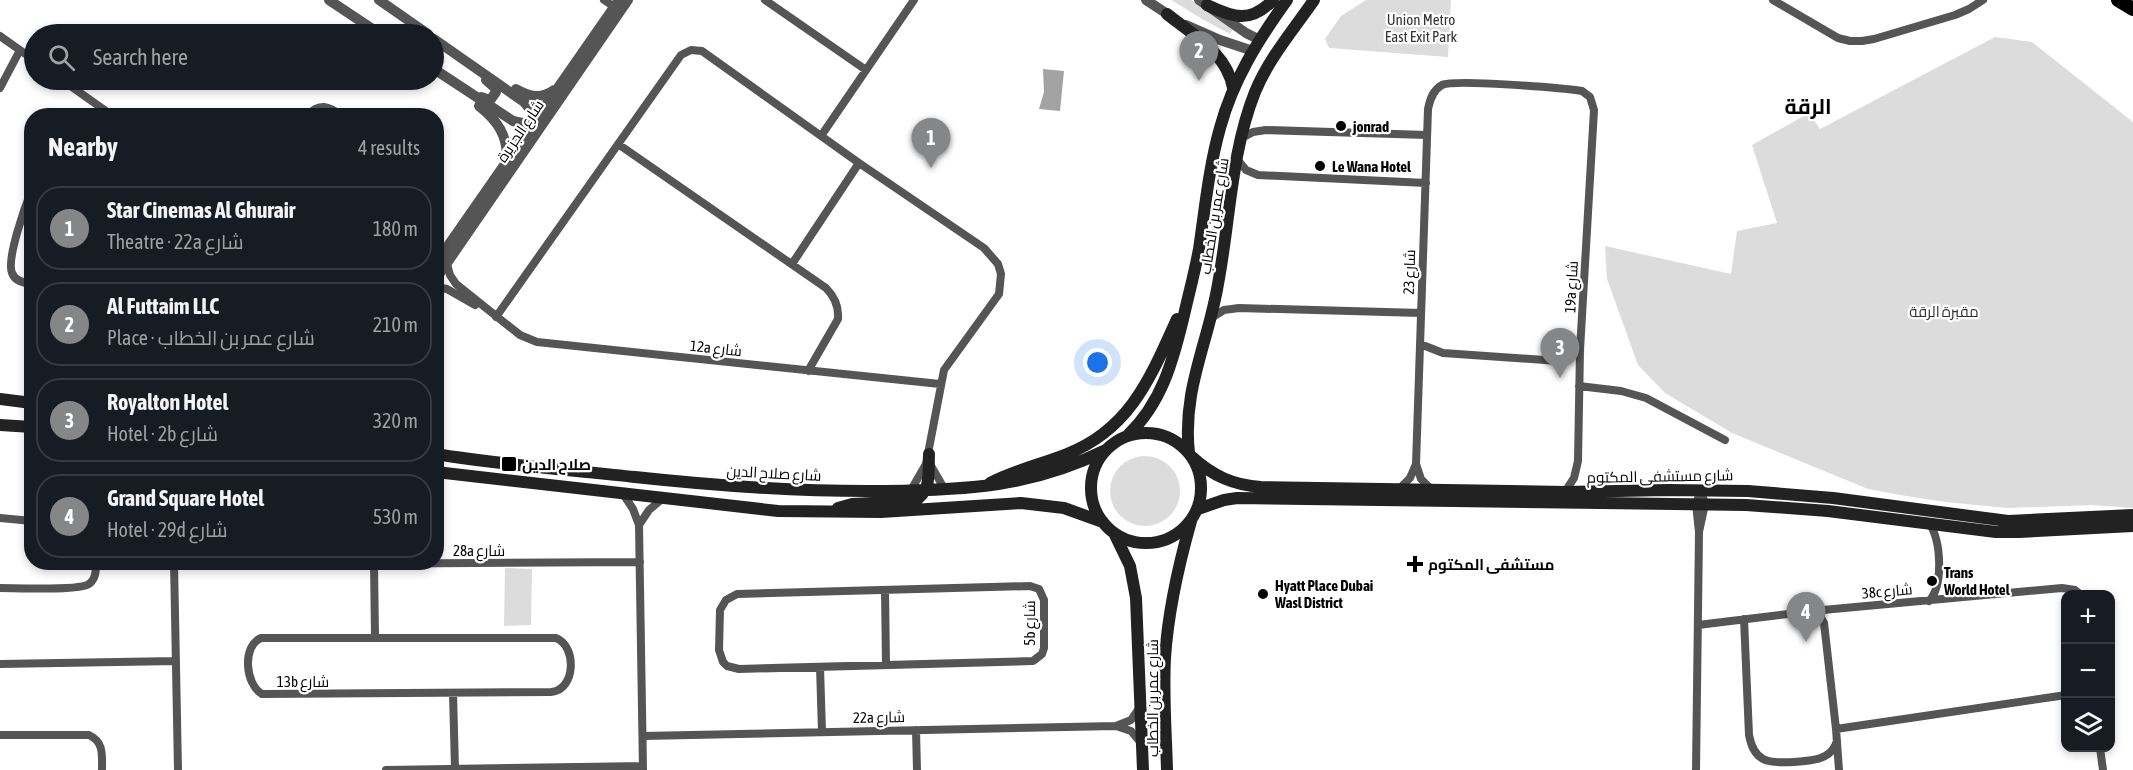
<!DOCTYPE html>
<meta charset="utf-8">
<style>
body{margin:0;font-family:"Asap Condensed",Cairo,sans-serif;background:#20242c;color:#f1f3f6}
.controls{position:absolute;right:18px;bottom:18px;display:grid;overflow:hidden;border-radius:12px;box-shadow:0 3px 9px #0003}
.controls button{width:54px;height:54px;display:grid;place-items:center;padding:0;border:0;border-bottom:2px solid #363941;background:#171b24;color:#f1f3f6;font:30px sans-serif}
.you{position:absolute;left:1098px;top:363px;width:21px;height:21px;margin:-15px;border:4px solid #fff;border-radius:50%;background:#1a73e8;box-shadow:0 0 0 9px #1a73e833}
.badge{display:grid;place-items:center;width:39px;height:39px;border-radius:50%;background:#858687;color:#fff;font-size:20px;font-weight:700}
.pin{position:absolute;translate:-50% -50px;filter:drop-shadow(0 2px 3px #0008)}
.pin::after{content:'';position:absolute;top:32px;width:21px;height:18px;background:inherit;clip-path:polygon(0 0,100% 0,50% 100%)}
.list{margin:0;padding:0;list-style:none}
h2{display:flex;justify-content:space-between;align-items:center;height:78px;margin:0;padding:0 24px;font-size:26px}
h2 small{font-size:20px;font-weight:400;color:#9ea1a6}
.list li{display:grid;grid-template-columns:39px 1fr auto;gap:18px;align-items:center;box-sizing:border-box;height:84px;margin:0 12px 12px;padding:0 12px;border:2px solid #363941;border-radius:24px}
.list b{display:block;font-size:22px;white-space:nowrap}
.list p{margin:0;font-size:20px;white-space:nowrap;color:#9ea1a6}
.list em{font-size:20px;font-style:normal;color:#9ea1a6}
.icon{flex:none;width:33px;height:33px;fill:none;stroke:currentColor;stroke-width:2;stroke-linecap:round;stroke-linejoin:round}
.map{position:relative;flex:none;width:2133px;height:770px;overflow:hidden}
.search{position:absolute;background:#171b24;box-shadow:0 3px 9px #0003;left:24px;top:24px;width:420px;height:66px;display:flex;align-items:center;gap:15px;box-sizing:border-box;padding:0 21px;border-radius:33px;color:#9ea1a6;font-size:22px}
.panel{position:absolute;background:#171b24;box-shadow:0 3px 9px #0003;left:24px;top:108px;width:420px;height:462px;border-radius:24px}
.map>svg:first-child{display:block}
.green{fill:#dcdcdc}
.water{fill:#a3a3a3}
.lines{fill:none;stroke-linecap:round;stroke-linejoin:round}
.minor{stroke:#555;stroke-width:8}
.tertiary{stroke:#555;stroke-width:10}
.secondary{stroke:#222;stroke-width:12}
.primary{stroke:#000;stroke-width:14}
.poi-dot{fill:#000;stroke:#fff;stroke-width:2}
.labels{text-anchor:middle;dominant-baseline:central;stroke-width:4.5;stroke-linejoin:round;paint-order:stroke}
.park-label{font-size:15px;fill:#333;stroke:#fff}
.poi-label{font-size:15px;font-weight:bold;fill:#000;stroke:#fff;text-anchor:start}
.street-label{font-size:15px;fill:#000;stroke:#fff}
.district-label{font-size:21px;font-weight:bold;fill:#000;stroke:#fff}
</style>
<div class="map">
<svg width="2133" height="770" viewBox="0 0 2133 770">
<rect width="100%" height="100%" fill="#fff"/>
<!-- green -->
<path class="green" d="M 1171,0 L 1191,0 L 1233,29 L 1230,34 L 1202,19 Z
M 1366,0 L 1451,0 L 1448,57 L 1329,48 L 1325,39 L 1341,16 Z
M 1995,37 L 2032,42 L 2133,122 L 2133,508 L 2093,505 L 2007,508 L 1945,502 L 1900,495 L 1868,489 L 1732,433 L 1665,393 L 1638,365 L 1607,279 L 1605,246 L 1731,274 L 1737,231 L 1777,223 L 1752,145 L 1809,113 L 1820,129 Z
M1110 491a35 35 0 1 1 70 0a35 35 0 1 1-70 0Z
M 505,568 L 532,569 L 531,625 L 504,626 Z"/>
<!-- water -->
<path class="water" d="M 1043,69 L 1064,71 L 1060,111 L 1039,109 L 1044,92 Z"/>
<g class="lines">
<!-- minor -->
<path class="minor" d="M 604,0 L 619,10
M 765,0 L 866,70
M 1773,0 L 1838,38 L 1850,41 L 1862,41 L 1874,39 L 1955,15 L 1969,9 L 1983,0
M 0,36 L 34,60
M 62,80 L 113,116
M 0,88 L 20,50
M 307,116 C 319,102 329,106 342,116
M 821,136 L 914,0
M 1242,138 L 1253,132 L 1266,130 L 1427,135
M 618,144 L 826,288 C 835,297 839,306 838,319 L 808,371
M 1237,159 L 1246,170 L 1258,175 L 1426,183
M 32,189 C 26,204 6,259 12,273 C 15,281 23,283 32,284
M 447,264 L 450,275 L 456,284 L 520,335 L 537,342 L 940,384
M 792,264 L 859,163
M 436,287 L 447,289 L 475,305
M 496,317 L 681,55 L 691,50 L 702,51 L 859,163 L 984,248 L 998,264 L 1001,274 L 999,294 L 944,370 L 926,464 L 911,490
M 1211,318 L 1224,310 L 1239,308 L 1421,313
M 1420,344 L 1443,353 L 1559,361 L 1569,359 L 1580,350
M 1579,386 L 1621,391 L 1646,398 L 1725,440
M 930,464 L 945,490
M 1416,464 L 1421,479 L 1432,490
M 1399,489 L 1410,478 L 1416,464 L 1428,109 C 1430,99 1433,90 1442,85 C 1455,79 1562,88 1582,91 L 1590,97 L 1594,110 L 1580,350 L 1578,461 L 1574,478 L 1565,492
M 623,494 L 633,509 L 639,525 L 643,770
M 0,518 L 32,521
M 1929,523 C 1941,540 1944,585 1929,601
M 639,525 L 649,510 L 662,499
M 1699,532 L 1705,504 L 1701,490
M 174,562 L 178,770
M 374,564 L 375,637
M 174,565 L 640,562
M 1030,586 L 1039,589 L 1044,600 L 1044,648 L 1042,654 L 1033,661 L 739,669 L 727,666 L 723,662 L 719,650 L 720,610 L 726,600 L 737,594 Z
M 0,588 C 16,588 79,591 89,584 C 96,579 96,570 96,562
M 885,590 L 886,665
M 1813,612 L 1820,616 L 1824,623 L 1836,729 L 1839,770
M 1744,619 L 1749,735 C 1751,745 1754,754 1763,759 C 1774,765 1815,762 1825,756 C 1831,753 1835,747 1837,741
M 1698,625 L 1812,611 L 2062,588 L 2075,590 L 2080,594
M 261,638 L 556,638 C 577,646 576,690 551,692 L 262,694 C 245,684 242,646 261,638 Z
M 0,664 L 176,661
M 820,667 L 822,732
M 453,693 L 455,769
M 1116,726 L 1131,731 L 1141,743
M 1836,729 L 2066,695
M 916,730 L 917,770
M 0,735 L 89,735 C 104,742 102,755 102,770
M 643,736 L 1116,726 L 1131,720 L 1140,707
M 2100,748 L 2103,770
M 386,770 L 643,766
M 1696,770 L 1699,532 L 1696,504 L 1701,490"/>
<!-- tertiary -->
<path class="tertiary" d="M 329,0 L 380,34
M 379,0 L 428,34
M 1146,0 L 1172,17
M 1199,0 L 1246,33 L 1260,40
M 1186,25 L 1220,40 L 1253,51
M 434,39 L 524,102 C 530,109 536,116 535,126
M 434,69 L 513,121 L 527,124 L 537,120
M 516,89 C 530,97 541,99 554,90
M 481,97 L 487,99 L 491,99 L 496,92 L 495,88 L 486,80
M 479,106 C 498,121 508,136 507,161
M 436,263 L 619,0
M 436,279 L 628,0"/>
<!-- secondary -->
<path class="secondary" d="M 1207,5 C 1234,18 1251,23 1273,0
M 1167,14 C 1193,35 1227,53 1233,88
M 0,399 L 32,403
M 0,425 L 32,427
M1091 488a55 55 0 1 1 110 0a55 55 0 1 1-110 0Z
M 1127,436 C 1162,403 1173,361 1184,315 C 1189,293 1195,271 1199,249 C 1205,208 1209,167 1220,128 C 1233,80 1258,40 1287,0
M 1189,453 C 1182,390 1208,344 1218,284 C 1230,221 1231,152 1255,92 C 1269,58 1294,29 1314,0
M 436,454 C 502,465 569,470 635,477 C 718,486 801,492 885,491 C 967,490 1031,487 1106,450
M 1192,457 C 1213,476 1233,485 1261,487 L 1565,492 L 1669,490 L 1748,491 L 1833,498 L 2008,521 L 2133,515
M 436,472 L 778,511 L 881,512 L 1021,503 L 1064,508 L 1103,522
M 990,483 C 1015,470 1042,464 1067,454 C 1131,429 1151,376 1177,319
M 838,508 L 852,504 L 914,501 C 932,492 928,472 929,454
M 1198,509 L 1224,500 L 1237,498 L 1746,505 L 1828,511 L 1996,532 L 2019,532 L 2133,526
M 1114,533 L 1130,566 L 1136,598 L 1143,770
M 1167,770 C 1166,733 1163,696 1165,658 C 1168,611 1178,567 1191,521"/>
<!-- primary -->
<path class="primary" d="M 2118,0 L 2133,9"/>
</g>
<!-- markers -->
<g class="poi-dot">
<circle cx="1341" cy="126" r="6"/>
<circle cx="1320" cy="166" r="6"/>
<rect x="501" y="456" width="16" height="16" rx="3"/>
<path d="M1412 555h6v6h6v6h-6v6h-6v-6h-6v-6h6z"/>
<circle cx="1932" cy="581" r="6"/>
<circle cx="1263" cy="594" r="6"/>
</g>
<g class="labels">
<!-- park labels -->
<g class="park-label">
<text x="1421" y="19">Union Metro<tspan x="1421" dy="17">East Exit Park</tspan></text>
<text x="1944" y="311">مقبرة الرقة</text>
</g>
<!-- poi labels -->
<g class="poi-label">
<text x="1353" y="126">jonrad</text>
<text x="1332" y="166">Le Wana Hotel</text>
<text x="522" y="464">صلاح الدين</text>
<text x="1428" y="564">مستشفى المكتوم</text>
<text x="1944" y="572">Trans<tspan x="1944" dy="17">World Hotel</tspan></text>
<text x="1275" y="585">Hyatt Place Dubai<tspan x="1275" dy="17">Wasl District</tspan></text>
</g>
<!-- street labels -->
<g class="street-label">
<text transform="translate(520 131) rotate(-56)">شارع الجزيرة</text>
<text transform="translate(1214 216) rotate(-81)">شارع عمر بن الخطاب</text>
<text transform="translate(1409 272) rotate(-88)">شارع 23</text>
<text transform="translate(1571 287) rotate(-87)">19a شارع</text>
<text transform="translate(716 348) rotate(6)">12a شارع</text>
<text transform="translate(774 473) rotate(3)">شارع صلاح الدين</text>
<text transform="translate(1660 476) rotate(-1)">شارع مستشفى المكتوم</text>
<text x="479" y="550">28a شارع</text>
<text transform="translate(1887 591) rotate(-5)">38c شارع</text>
<text transform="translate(1029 623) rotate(-90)">5b شارع</text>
<text x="303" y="681">13b شارع</text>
<text transform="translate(1152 698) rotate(-90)">شارع عمر بن الخطاب</text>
<text transform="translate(879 717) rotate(-1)">22a شارع</text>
</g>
<!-- district labels -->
<g class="district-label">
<text x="1808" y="106">الرقة</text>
</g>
</g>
</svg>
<div class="controls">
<button>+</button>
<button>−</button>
<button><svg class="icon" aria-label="layers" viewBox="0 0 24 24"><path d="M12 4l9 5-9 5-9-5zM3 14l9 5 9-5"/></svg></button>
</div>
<div class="you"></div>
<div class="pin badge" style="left:931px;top:168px">1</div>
<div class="pin badge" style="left:1199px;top:81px">2</div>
<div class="pin badge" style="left:1560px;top:378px">3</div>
<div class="pin badge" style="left:1806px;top:642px">4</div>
<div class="search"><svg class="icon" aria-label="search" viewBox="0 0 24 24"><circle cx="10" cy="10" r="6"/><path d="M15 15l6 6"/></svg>Search here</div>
<section class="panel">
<h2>Nearby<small>4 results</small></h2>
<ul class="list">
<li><span class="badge">1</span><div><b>Star Cinemas Al Ghurair</b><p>Theatre · 22a شارع</p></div><em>180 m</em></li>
<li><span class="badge">2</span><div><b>Al Futtaim LLC</b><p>Place · شارع عمر بن الخطاب</p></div><em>210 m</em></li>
<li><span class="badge">3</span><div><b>Royalton Hotel</b><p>Hotel · 2b شارع</p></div><em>320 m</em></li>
<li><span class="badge">4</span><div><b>Grand Square Hotel</b><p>Hotel · 29d شارع</p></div><em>530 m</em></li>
</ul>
</section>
</div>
